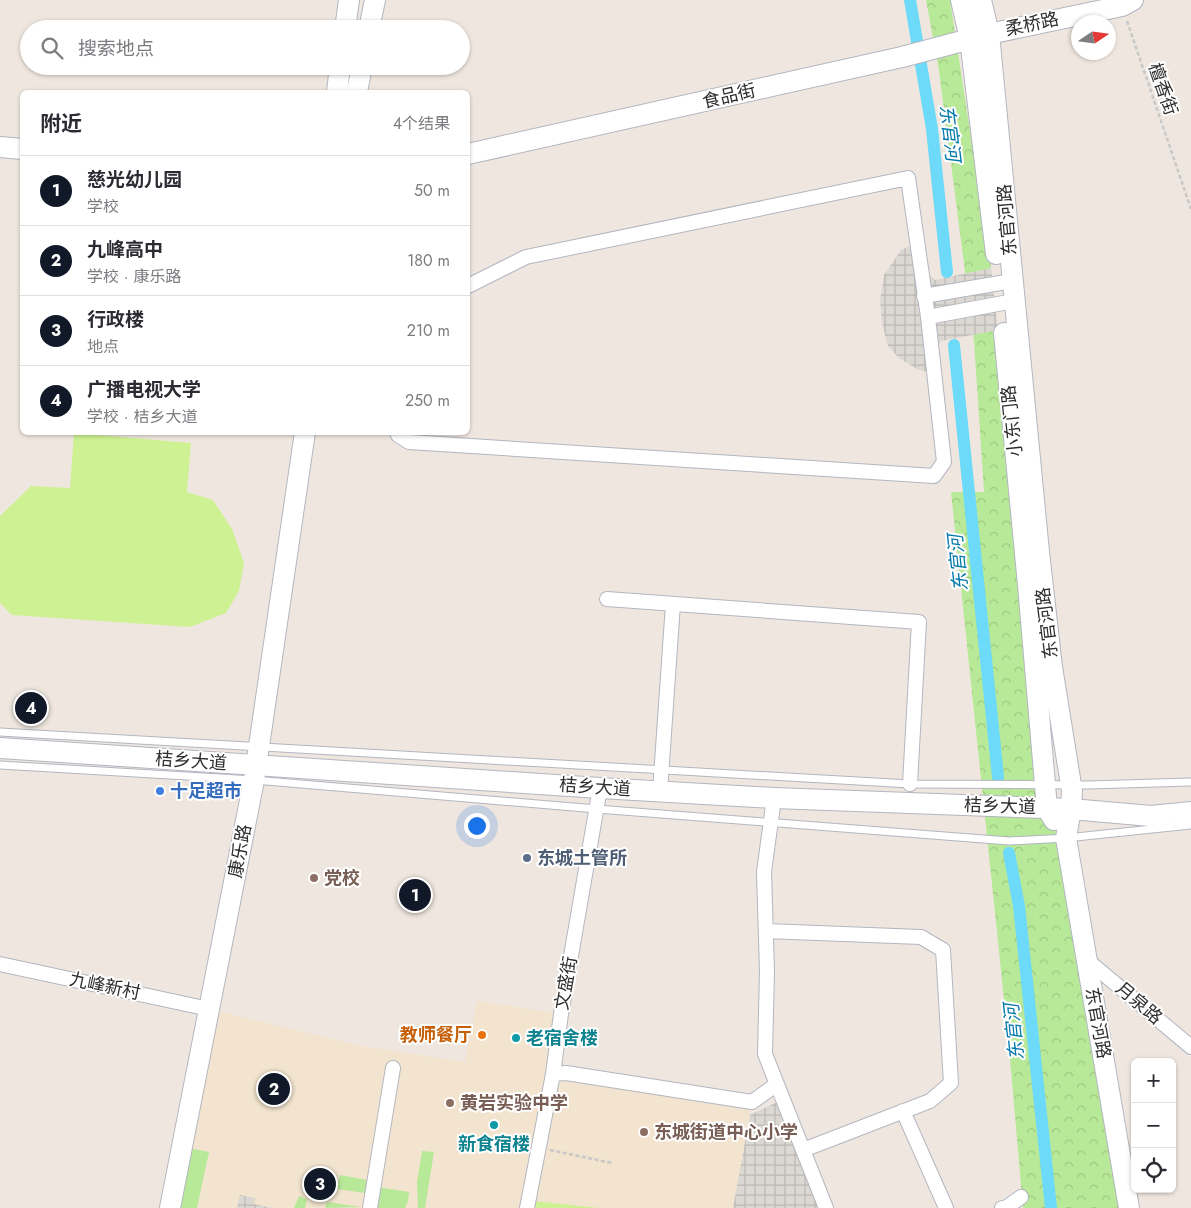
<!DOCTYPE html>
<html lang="zh">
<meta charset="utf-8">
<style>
body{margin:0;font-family:Jost,"Noto Sans SC",sans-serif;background:#f2f2f3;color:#2b2b33}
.controls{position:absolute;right:15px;bottom:15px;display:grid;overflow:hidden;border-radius:8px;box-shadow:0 1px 4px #0004}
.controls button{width:45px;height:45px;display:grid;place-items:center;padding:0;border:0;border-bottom:1px solid #e1e1e2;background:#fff;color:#2b2b33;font:25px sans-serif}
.compass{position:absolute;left:1071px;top:15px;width:45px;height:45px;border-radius:50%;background:#fff;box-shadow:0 1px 4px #0004;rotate:77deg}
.you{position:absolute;left:476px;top:825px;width:18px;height:18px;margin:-12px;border:4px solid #fff;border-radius:50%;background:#1a73e8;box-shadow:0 0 0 8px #1a73e833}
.badge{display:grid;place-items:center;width:32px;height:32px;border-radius:50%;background:#111827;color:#fff;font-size:16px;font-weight:700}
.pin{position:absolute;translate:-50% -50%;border:2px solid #fff;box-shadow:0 1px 5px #0006}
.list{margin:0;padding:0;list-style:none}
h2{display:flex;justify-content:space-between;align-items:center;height:65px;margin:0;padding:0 20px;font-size:21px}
h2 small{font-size:16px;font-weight:400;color:#7c7c81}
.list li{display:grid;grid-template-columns:32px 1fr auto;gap:15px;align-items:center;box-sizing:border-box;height:70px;padding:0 20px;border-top:1px solid #e1e1e2}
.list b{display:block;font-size:19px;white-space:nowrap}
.list p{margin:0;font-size:16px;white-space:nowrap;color:#7c7c81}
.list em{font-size:16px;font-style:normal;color:#7c7c81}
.icon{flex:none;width:28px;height:28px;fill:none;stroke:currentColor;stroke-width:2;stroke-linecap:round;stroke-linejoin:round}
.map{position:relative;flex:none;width:1191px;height:1208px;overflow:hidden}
.search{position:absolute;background:#fff;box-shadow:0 1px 4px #0004;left:20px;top:20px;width:450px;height:55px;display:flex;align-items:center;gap:12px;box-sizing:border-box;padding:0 18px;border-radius:28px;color:#7c7c81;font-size:19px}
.panel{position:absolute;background:#fff;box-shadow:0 1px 4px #0004;left:20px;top:90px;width:450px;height:345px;border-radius:8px}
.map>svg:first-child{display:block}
.education{fill:#f2e4ce}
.grass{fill:#b8e998}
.park{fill:url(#park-crowns)}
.pitch{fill:#cef193}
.plaza{fill:url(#plaza-grid)}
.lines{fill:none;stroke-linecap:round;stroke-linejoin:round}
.canal{stroke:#6cdaf8;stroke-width:12}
.lane-casing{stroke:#b3b6c1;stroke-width:9}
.street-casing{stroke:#b3b6c1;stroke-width:16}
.secondary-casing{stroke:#b3b6c1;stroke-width:22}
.path{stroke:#c8c8c8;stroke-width:2.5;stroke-dasharray:4 2.5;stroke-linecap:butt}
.lane{stroke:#fff;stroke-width:7}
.street{stroke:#fff;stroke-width:14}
.secondary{stroke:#fff;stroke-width:20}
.shop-dot{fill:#3f7fe0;stroke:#fff;stroke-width:2}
.service-dot{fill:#5c6f8a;stroke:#fff;stroke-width:2}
.education-dot{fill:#8d6e63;stroke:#fff;stroke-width:2}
.food-dot{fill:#e8710a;stroke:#fff;stroke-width:2}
.culture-dot{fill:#0f9aa8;stroke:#fff;stroke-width:2}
.labels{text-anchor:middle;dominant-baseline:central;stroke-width:4;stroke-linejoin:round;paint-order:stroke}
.street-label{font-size:18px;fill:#2d2d2d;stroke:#fff}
.shop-label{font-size:18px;font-weight:bold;fill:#366cbe;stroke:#fff;text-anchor:start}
.service-label{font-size:18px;font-weight:bold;fill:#4e5e75;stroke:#fff;text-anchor:start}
.education-label{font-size:18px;font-weight:bold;fill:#785e54;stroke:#fff;text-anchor:start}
.food-label{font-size:18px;font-weight:bold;fill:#c56008;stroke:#fff;text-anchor:end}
.culture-label{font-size:18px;font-weight:bold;fill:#0d838f;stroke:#fff;text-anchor:start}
.water-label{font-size:19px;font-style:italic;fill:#047aab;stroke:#fff}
</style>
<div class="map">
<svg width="1191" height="1208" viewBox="0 0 1191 1208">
<defs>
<pattern id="park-crowns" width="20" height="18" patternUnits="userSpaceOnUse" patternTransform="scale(1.25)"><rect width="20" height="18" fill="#b8e998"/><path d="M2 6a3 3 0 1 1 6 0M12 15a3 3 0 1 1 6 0" fill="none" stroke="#9ec883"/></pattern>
<pattern id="plaza-grid" width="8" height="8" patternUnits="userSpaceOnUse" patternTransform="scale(1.25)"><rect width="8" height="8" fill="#dbd7d2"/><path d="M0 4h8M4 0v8" fill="none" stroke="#bcb9b5"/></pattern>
</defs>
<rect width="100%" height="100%" fill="#efe7df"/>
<!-- education -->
<path class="education" d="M 477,1001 L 561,1014 L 553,1074 L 752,1102 L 733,1208 L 171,1208 L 209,1009 L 362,1046 L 465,1062 Z"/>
<!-- grass -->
<path class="grass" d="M 183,1147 L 209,1152 L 197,1208 L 170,1208 Z
M 422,1151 L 434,1152 L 425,1208 L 418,1208 L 417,1182 Z
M 340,1175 L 367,1180 L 365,1193 L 337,1189 Z
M 377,1187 L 409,1192 L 408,1201 L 405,1208 L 374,1208 Z
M 299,1196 L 307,1199 L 305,1208 L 294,1208 Z
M 327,1202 L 361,1207 L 325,1208 Z"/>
<!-- park -->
<path class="park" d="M 926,0 L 950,0 L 991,268 L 1040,771 L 1066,838 L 1129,1208 L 1023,1208 L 1009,1047 L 951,492 L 984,492 L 974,341 L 939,71 Z"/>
<!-- pitch -->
<path class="pitch" d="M 74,433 L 191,443 L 187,492 L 213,500 L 232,529 L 244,563 L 239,591 L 226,613 L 190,627 L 12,615 L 0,603 L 0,516 L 31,486 L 70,488 Z
M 534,1201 L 599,1208 L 533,1208 Z"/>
<!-- plaza -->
<path class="plaza" d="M 917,243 L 920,267 L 935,280 L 991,268 L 998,330 L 941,341 L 932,357 L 934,374 L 917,369 L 899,358 L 888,346 L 882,323 L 880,300 L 884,275 L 901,250 Z
M 775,1103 L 785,1103 L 826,1208 L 733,1208 L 750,1115 Z
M 240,1195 L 255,1198 L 254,1204 L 272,1208 L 237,1208 Z"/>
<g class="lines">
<!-- canal -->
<path class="canal" d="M 910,0 L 932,129 L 947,272
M 954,345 L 998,777
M 1009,853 L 1019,906 L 1051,1208"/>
<!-- lane casing -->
<g class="lane-casing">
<path id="lane" d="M 0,732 L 910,784 L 1088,785 L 1191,782
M 0,765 L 254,780 L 597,809 L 1009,841 L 1066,838 L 1191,825"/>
</g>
<!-- street casing -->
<g class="street-casing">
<path id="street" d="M 924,296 L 1012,281
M 928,317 L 1014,301
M 397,432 L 398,435 L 409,442 L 934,476 L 944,462 L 928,317 L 908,178 L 526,257 L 468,286
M 607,599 L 919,622 L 910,784
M 660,791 L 673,604
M 774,798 L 764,872 L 767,971 L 765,1054 L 826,1208
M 766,931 L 921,937 L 943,950 L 951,1083 L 930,1101 L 803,1150
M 1087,960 L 1191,1047
M 0,964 L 209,1009
M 553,1074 L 566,1073 L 752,1102 L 777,1084
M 903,1111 L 946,1208
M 370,1208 L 393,1068
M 527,1208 L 553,1074 L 561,1014 L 600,788
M 1002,1208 L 1007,1207 L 1021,1197"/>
</g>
<!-- secondary casing -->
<g class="secondary-casing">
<path id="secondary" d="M 961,0 L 970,39 L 996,254
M 981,0 L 989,34 L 1039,552 L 1052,667 L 1072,791 L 1071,809 L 1066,838 L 1129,1208
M 345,29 L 349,0
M 369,29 L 375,0
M 337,92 L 340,66
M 357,92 L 362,66
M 0,147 L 22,149
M 468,154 L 902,57 L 989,34 L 1122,6 L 1133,0
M 1004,333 L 1028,585 L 1047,808 L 1054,820
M 0,748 L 600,788 L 774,798 L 1071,809 L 1151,816 L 1191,812
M 170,1208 L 254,780 L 305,432"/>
</g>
<!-- path -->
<path class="path" d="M 1127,21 L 1191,209
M 550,1150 L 612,1163"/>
<!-- lane -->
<use href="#lane" class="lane"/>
<!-- street -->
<use href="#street" class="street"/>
<!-- secondary -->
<use href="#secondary" class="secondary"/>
</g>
<!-- markers -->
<circle class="shop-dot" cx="160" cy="791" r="5"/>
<circle class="service-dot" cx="527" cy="858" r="5"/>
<g class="education-dot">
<circle cx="314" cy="878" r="5"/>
<circle cx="450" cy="1103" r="5"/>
<circle cx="644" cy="1132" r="5"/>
</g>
<circle class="food-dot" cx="482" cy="1035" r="5"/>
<g class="culture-dot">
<circle cx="516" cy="1038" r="5"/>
<circle cx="494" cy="1125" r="5"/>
</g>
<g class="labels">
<!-- street labels -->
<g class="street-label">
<text transform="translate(1032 24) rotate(-12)">柔桥路</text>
<text transform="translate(1163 89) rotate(71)">檀香街</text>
<text transform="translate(729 96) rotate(-13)">食品街</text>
<text transform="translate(1007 220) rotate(-95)">东官河路</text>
<text transform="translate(1012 421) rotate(-96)">小东门路</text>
<text transform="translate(1047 623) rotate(-97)">东官河路</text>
<text transform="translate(191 761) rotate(4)">桔乡大道</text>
<text transform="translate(595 787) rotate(4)">桔乡大道</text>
<text transform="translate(1000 806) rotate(2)">桔乡大道</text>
<text transform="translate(240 851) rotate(-79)">康乐路</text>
<text transform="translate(566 983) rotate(-80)">文盛街</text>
<text transform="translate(105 986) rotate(12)">九峰新村</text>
<text transform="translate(1139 1003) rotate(40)">月泉路</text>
<text transform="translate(1098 1023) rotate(80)">东官河路</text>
</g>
<!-- shop labels -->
<g class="shop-label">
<text x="170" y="791">十足超市</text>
</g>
<!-- service labels -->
<g class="service-label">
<text x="537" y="858">东城土管所</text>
</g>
<!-- education labels -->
<g class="education-label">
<text x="324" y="878">党校</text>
<text x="460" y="1103">黄岩实验中学</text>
<text x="654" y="1132">东城街道中心小学</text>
</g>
<!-- food labels -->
<g class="food-label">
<text x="472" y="1035">教师餐厅</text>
</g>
<!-- culture labels -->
<g class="culture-label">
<text x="526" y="1038">老宿舍楼</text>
<text x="494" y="1144" text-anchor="middle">新食宿楼</text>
</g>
<!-- water labels -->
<g class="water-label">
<text transform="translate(950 133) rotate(83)">东官河</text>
<text transform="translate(958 563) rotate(-96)">东官河</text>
<text transform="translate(1014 1032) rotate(-96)">东官河</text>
</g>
</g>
</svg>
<div class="controls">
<button>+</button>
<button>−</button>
<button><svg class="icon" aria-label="locate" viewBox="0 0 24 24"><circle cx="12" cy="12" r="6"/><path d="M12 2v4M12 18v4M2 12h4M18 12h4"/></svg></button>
</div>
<svg class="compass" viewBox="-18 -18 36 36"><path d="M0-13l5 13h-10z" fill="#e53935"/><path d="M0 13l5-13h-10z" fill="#7c7c81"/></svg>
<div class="you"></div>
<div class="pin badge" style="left:415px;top:895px">1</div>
<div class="pin badge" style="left:274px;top:1089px">2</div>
<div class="pin badge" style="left:320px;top:1184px">3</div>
<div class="pin badge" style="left:31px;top:708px">4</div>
<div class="search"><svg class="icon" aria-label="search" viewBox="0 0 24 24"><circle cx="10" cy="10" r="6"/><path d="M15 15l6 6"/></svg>搜索地点</div>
<section class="panel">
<h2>附近<small>4个结果</small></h2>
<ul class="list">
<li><span class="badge">1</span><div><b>慈光幼儿园</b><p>学校</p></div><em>50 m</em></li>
<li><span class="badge">2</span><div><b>九峰高中</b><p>学校 · 康乐路</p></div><em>180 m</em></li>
<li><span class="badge">3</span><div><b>行政楼</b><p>地点</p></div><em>210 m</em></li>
<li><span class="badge">4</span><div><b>广播电视大学</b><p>学校 · 桔乡大道</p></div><em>250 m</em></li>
</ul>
</section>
</div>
